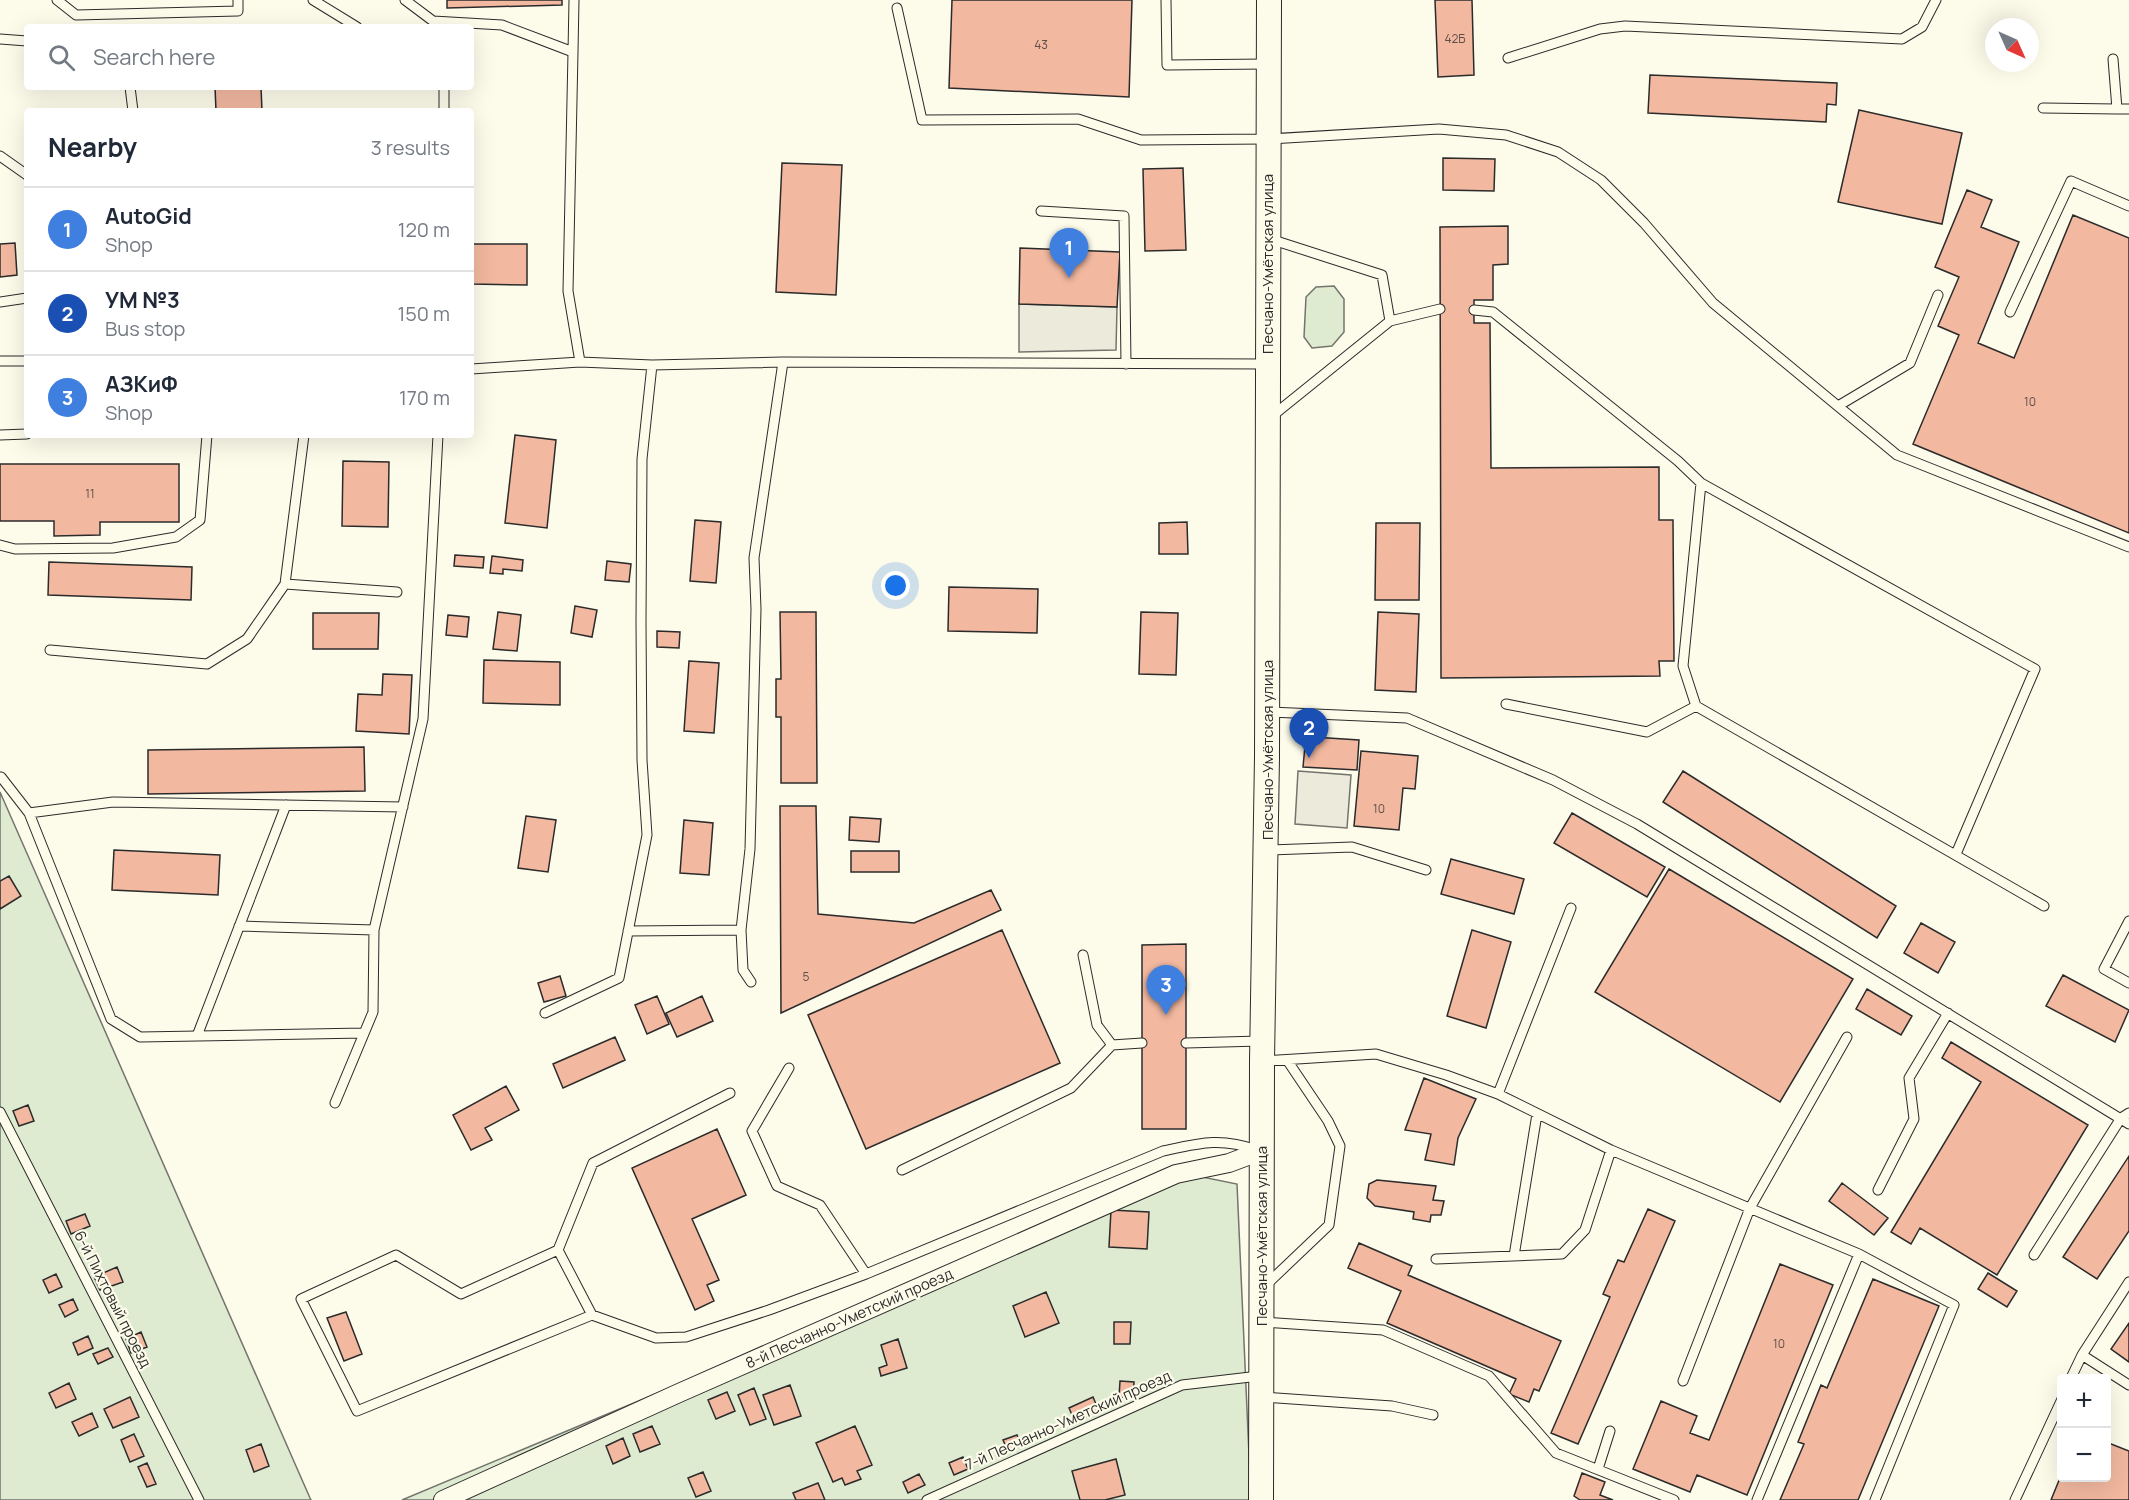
<!DOCTYPE html>
<meta charset="utf-8">
<style>
body{margin:0;font-family:Manrope,sans-serif;background:#f2f2f3;color:#1f2937}
.controls{position:absolute;right:18px;bottom:18px;display:grid;overflow:hidden;border-radius:6px;box-shadow:0 6px 24px #0002}
.controls button{width:54px;height:54px;display:grid;place-items:center;padding:0;border:0;border-bottom:2px solid #e0e1e3;background:#fff;color:#1f2937;font:30px sans-serif}
.compass{position:absolute;left:1985px;top:18px;width:54px;height:54px;border-radius:50%;background:#fff;box-shadow:0 6px 24px #0002;rotate:135deg}
.you{position:absolute;left:896px;top:586px;width:21px;height:21px;margin:-15px;border:4px solid #fff;border-radius:50%;background:#1a73e8;box-shadow:0 0 0 9px #1a73e833}
.badge{display:grid;place-items:center;width:39px;height:39px;border-radius:50%;background:#c62828;color:#fff;font-size:20px;font-weight:700}
.pin{position:absolute;translate:-50% -50px;filter:drop-shadow(0 2px 3px #0008)}
.pin::after{content:'';position:absolute;top:32px;width:21px;height:18px;background:inherit;clip-path:polygon(0 0,100% 0,50% 100%)}
.list{margin:0;padding:0;list-style:none}
h2{display:flex;justify-content:space-between;align-items:center;height:78px;margin:0;padding:0 24px;font-size:26px}
h2 small{font-size:20px;font-weight:400;color:#747a83}
.list li{display:grid;grid-template-columns:39px 1fr auto;gap:18px;align-items:center;box-sizing:border-box;height:84px;padding:0 24px;border-top:2px solid #e0e1e3}
.list b{display:block;font-size:22px;white-space:nowrap}
.list p{margin:0;font-size:20px;white-space:nowrap;color:#747a83}
.list em{font-size:20px;font-style:normal;color:#747a83}
.icon{flex:none;width:33px;height:33px;fill:none;stroke:currentColor;stroke-width:2;stroke-linecap:round;stroke-linejoin:round}
.map{position:relative;flex:none;width:2129px;height:1500px;overflow:hidden}
.search{position:absolute;background:#fff;box-shadow:0 6px 24px #0002;left:24px;top:24px;width:450px;height:66px;display:flex;align-items:center;gap:15px;box-sizing:border-box;padding:0 21px;border-radius:6px;color:#747a83;font-size:22px}
.panel{position:absolute;background:#fff;box-shadow:0 6px 24px #0002;left:24px;top:108px;width:450px;height:330px;border-radius:6px}
.map>svg:first-child{display:block}
.green{fill:#deebd1;stroke:#74746e;stroke-width:1.5}
.parking{fill:#eceadb;stroke:#74746e;stroke-width:1.5}
.building{fill:#f2b8a0;stroke:#2b2b2b;stroke-width:1.5}
.lines{fill:none;stroke-linecap:round;stroke-linejoin:round}
.service-casing{stroke:#2b2b2b;stroke-width:11}
.minor-casing{stroke:#2b2b2b;stroke-width:20}
.secondary-casing{stroke:#2b2b2b;stroke-width:26}
.service{stroke:#fdfbea;stroke-width:9}
.minor{stroke:#fdfbea;stroke-width:18}
.secondary{stroke:#fdfbea;stroke-width:24}
.labels{text-anchor:middle;dominant-baseline:central;stroke-width:4.5;stroke-linejoin:round;paint-order:stroke}
.number-label{font-size:12px;fill:#5d4e48}
.street-label{font-size:15px;fill:#2b2b2b;stroke:#fdfbea}
</style>
<div class="map">
<svg width="2129" height="1500" viewBox="0 0 2129 1500">
<rect width="100%" height="100%" fill="#fdfbea"/>
<!-- green -->
<path class="green" d="M 1334,286 L 1344,299 L 1344,332 L 1332,346 L 1312,348 L 1304,337 L 1306,297 L 1316,287 Z
M 0,792 L 310,1498 L 311,1500 L 0,1500 Z
M 1168,1170 L 1237,1184 L 1251,1500 L 402,1500 L 684,1382 Z"/>
<!-- parking -->
<path class="parking" d="M 1019,304 L 1117,307 L 1116,350 L 1019,352 Z
M 1298,771 L 1351,775 L 1347,828 L 1295,824 Z"/>
<!-- building -->
<path class="building" d="M 447,0 L 562,0 L 562,5 L 447,8 Z
M 952,0 L 1132,0 L 1129,97 L 949,88 Z
M 1435,0 L 1472,0 L 1474,75 L 1438,77 Z
M 1650,75 L 1837,83 L 1836,105 L 1827,104 L 1826,122 L 1648,113 Z
M 215,87 L 261,87 L 262,111 L 216,111 Z
M 1859,110 L 1962,133 L 1942,224 L 1838,202 Z
M 1443,158 L 1495,159 L 1494,191 L 1443,190 Z
M 782,163 L 842,165 L 836,295 L 776,292 Z
M 1183,168 L 1186,250 L 1145,251 L 1143,169 Z
M 1967,190 L 1992,200 L 1981,227 L 2019,242 L 1978,343 L 2014,358 L 2073,215 L 2129,238 L 2129,533 L 1913,444 L 1959,335 L 1938,326 L 1959,277 L 1935,267 Z
M 1508,226 L 1508,264 L 1493,265 L 1493,300 L 1474,300 L 1474,323 L 1490,323 L 1491,468 L 1659,467 L 1659,520 L 1673,520 L 1674,661 L 1659,661 L 1660,676 L 1441,678 L 1440,227 Z
M 15,243 L 17,275 L 0,277 L 0,244 Z
M 471,244 L 527,244 L 527,285 L 471,284 Z
M 1020,248 L 1120,252 L 1117,307 L 1019,304 Z
M 515,435 L 556,440 L 547,528 L 505,523 Z
M 343,461 L 389,462 L 388,527 L 342,526 Z
M 0,464 L 179,464 L 179,522 L 100,522 L 100,535 L 54,536 L 54,521 L 0,521 Z
M 695,520 L 721,522 L 716,583 L 690,581 Z
M 1187,522 L 1188,554 L 1159,554 L 1159,523 Z
M 1376,523 L 1420,523 L 1419,600 L 1375,600 Z
M 455,555 L 484,557 L 483,568 L 454,566 Z
M 492,556 L 523,560 L 522,571 L 503,569 L 503,574 L 490,573 Z
M 607,561 L 631,564 L 629,582 L 605,580 Z
M 49,562 L 192,567 L 191,600 L 48,595 Z
M 949,587 L 1038,589 L 1037,633 L 948,631 Z
M 575,606 L 597,610 L 592,637 L 571,633 Z
M 498,612 L 521,615 L 517,651 L 493,649 Z
M 780,612 L 816,612 L 817,783 L 781,783 L 781,717 L 776,717 L 776,679 L 781,679 Z
M 1141,612 L 1178,613 L 1176,675 L 1139,674 Z
M 1378,612 L 1419,614 L 1416,692 L 1375,690 Z
M 313,613 L 379,613 L 378,649 L 313,649 Z
M 448,615 L 469,617 L 467,637 L 446,635 Z
M 657,631 L 680,632 L 679,648 L 657,647 Z
M 484,660 L 560,662 L 560,705 L 483,703 Z
M 689,661 L 719,663 L 714,733 L 684,731 Z
M 383,674 L 412,675 L 409,734 L 356,731 L 358,694 L 382,695 Z
M 1313,737 L 1359,740 L 1357,770 L 1303,767 L 1305,746 L 1313,747 Z
M 364,747 L 365,791 L 148,794 L 148,750 Z
M 1361,751 L 1418,756 L 1415,789 L 1403,788 L 1399,830 L 1354,826 Z
M 1683,771 L 1896,906 L 1877,938 L 1663,802 Z
M 780,806 L 816,806 L 818,914 L 914,923 L 991,890 L 1001,910 L 781,1013 Z
M 1572,813 L 1665,867 L 1647,897 L 1554,843 Z
M 526,816 L 556,820 L 548,872 L 518,868 Z
M 850,817 L 881,819 L 879,842 L 849,840 Z
M 684,820 L 713,823 L 709,875 L 680,873 Z
M 114,850 L 220,855 L 218,895 L 112,890 Z
M 851,851 L 899,851 L 899,872 L 851,872 Z
M 1451,859 L 1524,879 L 1514,914 L 1441,894 Z
M 1669,869 L 1853,979 L 1780,1102 L 1595,992 Z
M 9,876 L 21,896 L 0,909 L 0,881 Z
M 1921,923 L 1955,942 L 1938,973 L 1904,953 Z
M 1002,930 L 1060,1063 L 866,1149 L 808,1015 Z
M 1472,930 L 1511,942 L 1486,1028 L 1447,1016 Z
M 1186,944 L 1186,1129 L 1142,1129 L 1142,945 Z
M 2063,975 L 2129,1010 L 2115,1042 L 2046,1006 Z
M 560,976 L 566,996 L 544,1002 L 538,983 Z
M 1867,989 L 1912,1016 L 1901,1035 L 1856,1009 Z
M 657,996 L 669,1024 L 647,1034 L 635,1005 Z
M 702,996 L 713,1021 L 677,1037 L 666,1013 Z
M 615,1037 L 625,1060 L 563,1088 L 553,1064 Z
M 1951,1042 L 2088,1125 L 1997,1275 L 1920,1228 L 1911,1244 L 1891,1232 L 1981,1082 L 1942,1058 Z
M 1424,1078 L 1476,1099 L 1458,1138 L 1454,1165 L 1425,1160 L 1431,1134 L 1405,1130 Z
M 506,1086 L 519,1110 L 485,1128 L 492,1140 L 471,1150 L 453,1115 Z
M 28,1105 L 34,1121 L 19,1126 L 13,1111 Z
M 717,1129 L 746,1195 L 692,1219 L 719,1280 L 707,1285 L 714,1301 L 695,1310 L 632,1168 Z
M 2129,1156 L 2129,1231 L 2097,1279 L 2063,1257 Z
M 1377,1180 L 1436,1186 L 1433,1200 L 1444,1201 L 1441,1215 L 1431,1215 L 1430,1222 L 1413,1219 L 1414,1212 L 1375,1206 L 1367,1198 L 1369,1184 Z
M 1842,1183 L 1888,1218 L 1874,1235 L 1829,1201 Z
M 1648,1209 L 1675,1221 L 1578,1444 L 1551,1433 L 1610,1297 L 1603,1294 L 1618,1260 L 1624,1262 Z
M 1111,1210 L 1149,1212 L 1147,1249 L 1109,1247 Z
M 85,1214 L 90,1226 L 71,1234 L 66,1221 Z
M 1359,1243 L 1412,1266 L 1408,1275 L 1561,1341 L 1539,1391 L 1534,1389 L 1529,1402 L 1509,1394 L 1516,1379 L 1387,1323 L 1401,1291 L 1348,1268 Z
M 1780,1264 L 1833,1285 L 1747,1495 L 1697,1475 L 1690,1492 L 1633,1469 L 1661,1401 L 1697,1416 L 1690,1433 L 1709,1440 Z
M 117,1267 L 123,1282 L 100,1290 L 94,1277 Z
M 1988,1273 L 2017,1291 L 2007,1307 L 1978,1289 Z
M 56,1274 L 62,1287 L 49,1293 L 43,1280 Z
M 1873,1279 L 1939,1306 L 1858,1500 L 1780,1500 L 1804,1444 L 1798,1442 L 1821,1385 L 1827,1388 Z
M 1046,1292 L 1059,1323 L 1025,1337 L 1013,1306 Z
M 73,1299 L 78,1310 L 65,1317 L 59,1305 Z
M 346,1312 L 362,1354 L 344,1361 L 327,1318 Z
M 1114,1322 L 1131,1322 L 1130,1344 L 1114,1344 Z
M 2129,1323 L 2129,1362 L 2111,1349 Z
M 141,1332 L 147,1347 L 131,1353 L 126,1339 Z
M 88,1336 L 93,1348 L 78,1355 L 73,1343 Z
M 898,1339 L 907,1368 L 881,1376 L 879,1368 L 887,1365 L 881,1345 Z
M 108,1348 L 113,1357 L 98,1364 L 93,1354 Z
M 1120,1381 L 1134,1382 L 1133,1398 L 1119,1397 Z
M 69,1383 L 76,1399 L 56,1408 L 49,1393 Z
M 790,1385 L 801,1416 L 774,1425 L 763,1395 Z
M 754,1388 L 766,1419 L 750,1425 L 738,1395 Z
M 727,1392 L 735,1411 L 716,1419 L 708,1400 Z
M 130,1397 L 139,1417 L 113,1428 L 104,1409 Z
M 1093,1397 L 1099,1411 L 1075,1422 L 1069,1408 Z
M 92,1413 L 98,1427 L 79,1436 L 72,1422 Z
M 652,1426 L 660,1444 L 640,1452 L 633,1434 Z
M 855,1426 L 872,1465 L 857,1471 L 861,1479 L 845,1485 L 842,1478 L 833,1482 L 816,1443 Z
M 134,1434 L 144,1456 L 130,1462 L 121,1440 Z
M 1017,1435 L 1021,1445 L 1008,1451 L 1003,1440 Z
M 623,1438 L 630,1456 L 613,1464 L 606,1446 Z
M 2106,1442 L 2129,1451 L 2129,1500 L 2051,1500 L 2062,1473 L 2062,1478 L 2106,1478 Z
M 261,1444 L 269,1466 L 254,1472 L 246,1450 Z
M 963,1457 L 968,1469 L 954,1475 L 949,1463 Z
M 1116,1459 L 1125,1495 L 1105,1500 L 1080,1500 L 1072,1471 Z
M 147,1463 L 156,1484 L 147,1487 L 138,1467 Z
M 703,1472 L 711,1491 L 696,1497 L 688,1478 Z
M 1582,1473 L 1605,1482 L 1600,1495 L 1613,1500 L 1580,1500 L 1574,1496 Z
M 919,1474 L 925,1485 L 908,1493 L 903,1482 Z
M 818,1483 L 825,1500 L 796,1500 L 793,1493 Z"/>
<g class="lines">
<!-- service casing -->
<g class="service-casing">
<path id="service" d="M 57,0 L 76,15 L 238,11 L 238,0
M 313,0 L 357,27
M 405,0 L 433,21 L 502,25 L 573,52 L 568,291 L 580,362 L 471,369
M 1166,0 L 1167,65 L 1267,64
M 897,8 L 922,120 L 1078,119 L 1141,140 L 1268,139 L 1439,129 L 1506,135 L 1558,152 L 1601,180 L 1644,223 L 1713,303 L 1897,455 L 2129,547
M 0,39 L 27,41
M 573,52 L 574,0
M 1508,58 L 1600,29 L 1625,26 L 1902,39 L 1922,27 L 1936,0
M 2113,59 L 2117,109 L 2129,109
M 130,87 L 133,111
M 2043,108 L 2117,109
M 444,111 L 444,87
M 0,156 L 27,175
M 1041,211 L 1124,216 L 1126,364
M 1270,239 L 1382,275 L 1390,321 L 1271,417
M 0,302 L 27,298
M 1474,310 L 1493,312 L 1678,461 L 1701,483 L 1683,666 L 1696,706 L 2044,906
M 2010,312 L 2071,181 L 2129,206
M 1390,321 L 1440,309
M 0,361 L 27,361
M 783,362 L 1266,364
M 652,365 L 783,362 L 754,558 L 756,609 L 750,849 L 741,930
M 1838,406 L 1910,363 L 1938,295
M 0,435 L 27,434
M 304,435 L 285,584 L 397,592
M 1701,483 L 2035,669 L 1956,854
M 0,545 L 15,549 L 113,548 L 176,537 L 200,520 L 207,435
M 50,650 L 207,664 L 247,639 L 285,584
M 1506,704 L 1647,732 L 1696,706
M 1268,712 L 1407,718 L 1553,780 L 1637,824 L 2129,1124
M 1,777 L 29,813 L 113,802 L 403,807
M 29,813 L 111,1019 L 140,1037 L 364,1033
M 1267,850 L 1352,847 L 1426,870
M 2129,921 L 2104,969 L 2129,983
M 239,926 L 374,930
M 628,931 L 741,930 L 743,970 L 751,982
M 1083,955 L 1097,1025 L 1112,1045
M 545,1013 L 619,978 L 647,835 L 642,760 L 641,622 L 642,459 L 652,365 L 580,362
M 197,1036 L 286,805
M 1186,1043 L 1261,1041
M 1264,1061 L 1376,1054 L 1446,1075 L 1498,1094 L 1611,1150 L 1859,1254 L 1954,1305 L 1875,1500
M 789,1068 L 752,1131 L 777,1186 L 820,1205 L 866,1274
M 1498,1094 L 1571,908
M 335,1103 L 373,1012 L 374,930 L 423,719 L 438,435
M 0,1112 L 199,1500
M 902,1170 L 1071,1088 L 1112,1045 L 1142,1043
M 1878,1190 L 1914,1119 L 1909,1078 L 1948,1013
M 558,1250 L 461,1294 L 396,1255 L 301,1299 L 357,1411 L 592,1315 L 656,1338 L 686,1337 L 769,1310 L 866,1274 L 1163,1151 C 1200,1143 1220,1137 1257,1150
M 2034,1255 L 2121,1118 L 2129,1113
M 1514,1256 L 1537,1114
M 1436,1259 L 1562,1254 L 1585,1230 L 1611,1150
M 1266,1285 L 1329,1225 L 1340,1146 L 1328,1121 L 1287,1060
M 592,1315 L 558,1250 L 593,1163 L 730,1093
M 1263,1322 L 1383,1330 L 1489,1376 L 1556,1453 L 1674,1500
M 2082,1355 L 2129,1385
M 2071,1378 L 2082,1355 L 2129,1282
M 1683,1381 L 1750,1208 L 1847,1037
M 1263,1397 L 1392,1406 L 1433,1415
M 1598,1469 L 1610,1431
M 927,1500 L 1182,1385 L 1259,1376
M 1757,1500 L 1859,1254
M 2015,1500 L 2062,1399"/>
</g>
<!-- minor casing -->
<g class="minor-casing">
<path id="minor" d="M 443,1500 L 679,1393 L 1176,1174 L 1229,1163 L 1261,1151"/>
</g>
<!-- secondary casing -->
<g class="secondary-casing">
<path id="secondary" d="M 1261,1500 L 1262,1061 L 1267,757 L 1269,0"/>
</g>
<!-- service -->
<use href="#service" class="service"/>
<!-- minor -->
<use href="#minor" class="minor"/>
<!-- secondary -->
<use href="#secondary" class="secondary"/>
</g>
<g class="labels">
<!-- number labels -->
<g class="number-label">
<text x="1455" y="38">42Б</text>
<text x="1041" y="44">43</text>
<text x="2030" y="401">10</text>
<text x="90" y="493">11</text>
<text x="1379" y="808">10</text>
<text x="806" y="976">5</text>
<text x="1779" y="1343">10</text>
</g>
<!-- street labels -->
<g class="street-label">
<text transform="translate(1267 264) rotate(-90)">Песчано-Умётская улица</text>
<text transform="translate(1267 750) rotate(-90)">Песчано-Умётская улица</text>
<text transform="translate(1261 1236) rotate(-90)">Песчано-Умётская улица</text>
<text transform="translate(113 1299) rotate(63)">6-й Пихтовый проезд</text>
<text transform="translate(849 1318) rotate(-24)">8-й Песчанно-Уметский проезд</text>
<text transform="translate(1068 1420) rotate(-24)">7-й Песчанно-Уметский проезд</text>
</g>
</g>
</svg>
<div class="controls">
<button>+</button>
<button>−</button>
</div>
<svg class="compass" viewBox="-18 -18 36 36"><path d="M0-13l5 13h-10z" fill="#e53935"/><path d="M0 13l5-13h-10z" fill="#747a83"/></svg>
<div class="you"></div>
<div class="pin badge" style="left:1069px;top:278px;background:#3f7fe0">1</div>
<div class="pin badge" style="left:1309px;top:758px;background:#1a4fb4">2</div>
<div class="pin badge" style="left:1166px;top:1015px;background:#3f7fe0">3</div>
<div class="search"><svg class="icon" aria-label="search" viewBox="0 0 24 24"><circle cx="10" cy="10" r="6"/><path d="M15 15l6 6"/></svg>Search here</div>
<section class="panel">
<h2>Nearby<small>3 results</small></h2>
<ul class="list">
<li><span class="badge" style="background:#3f7fe0">1</span><div><b>AutoGid</b><p>Shop</p></div><em>120 m</em></li>
<li><span class="badge" style="background:#1a4fb4">2</span><div><b>УМ №3</b><p>Bus stop</p></div><em>150 m</em></li>
<li><span class="badge" style="background:#3f7fe0">3</span><div><b>АЗКиФ</b><p>Shop</p></div><em>170 m</em></li>
</ul>
</section>
</div>
